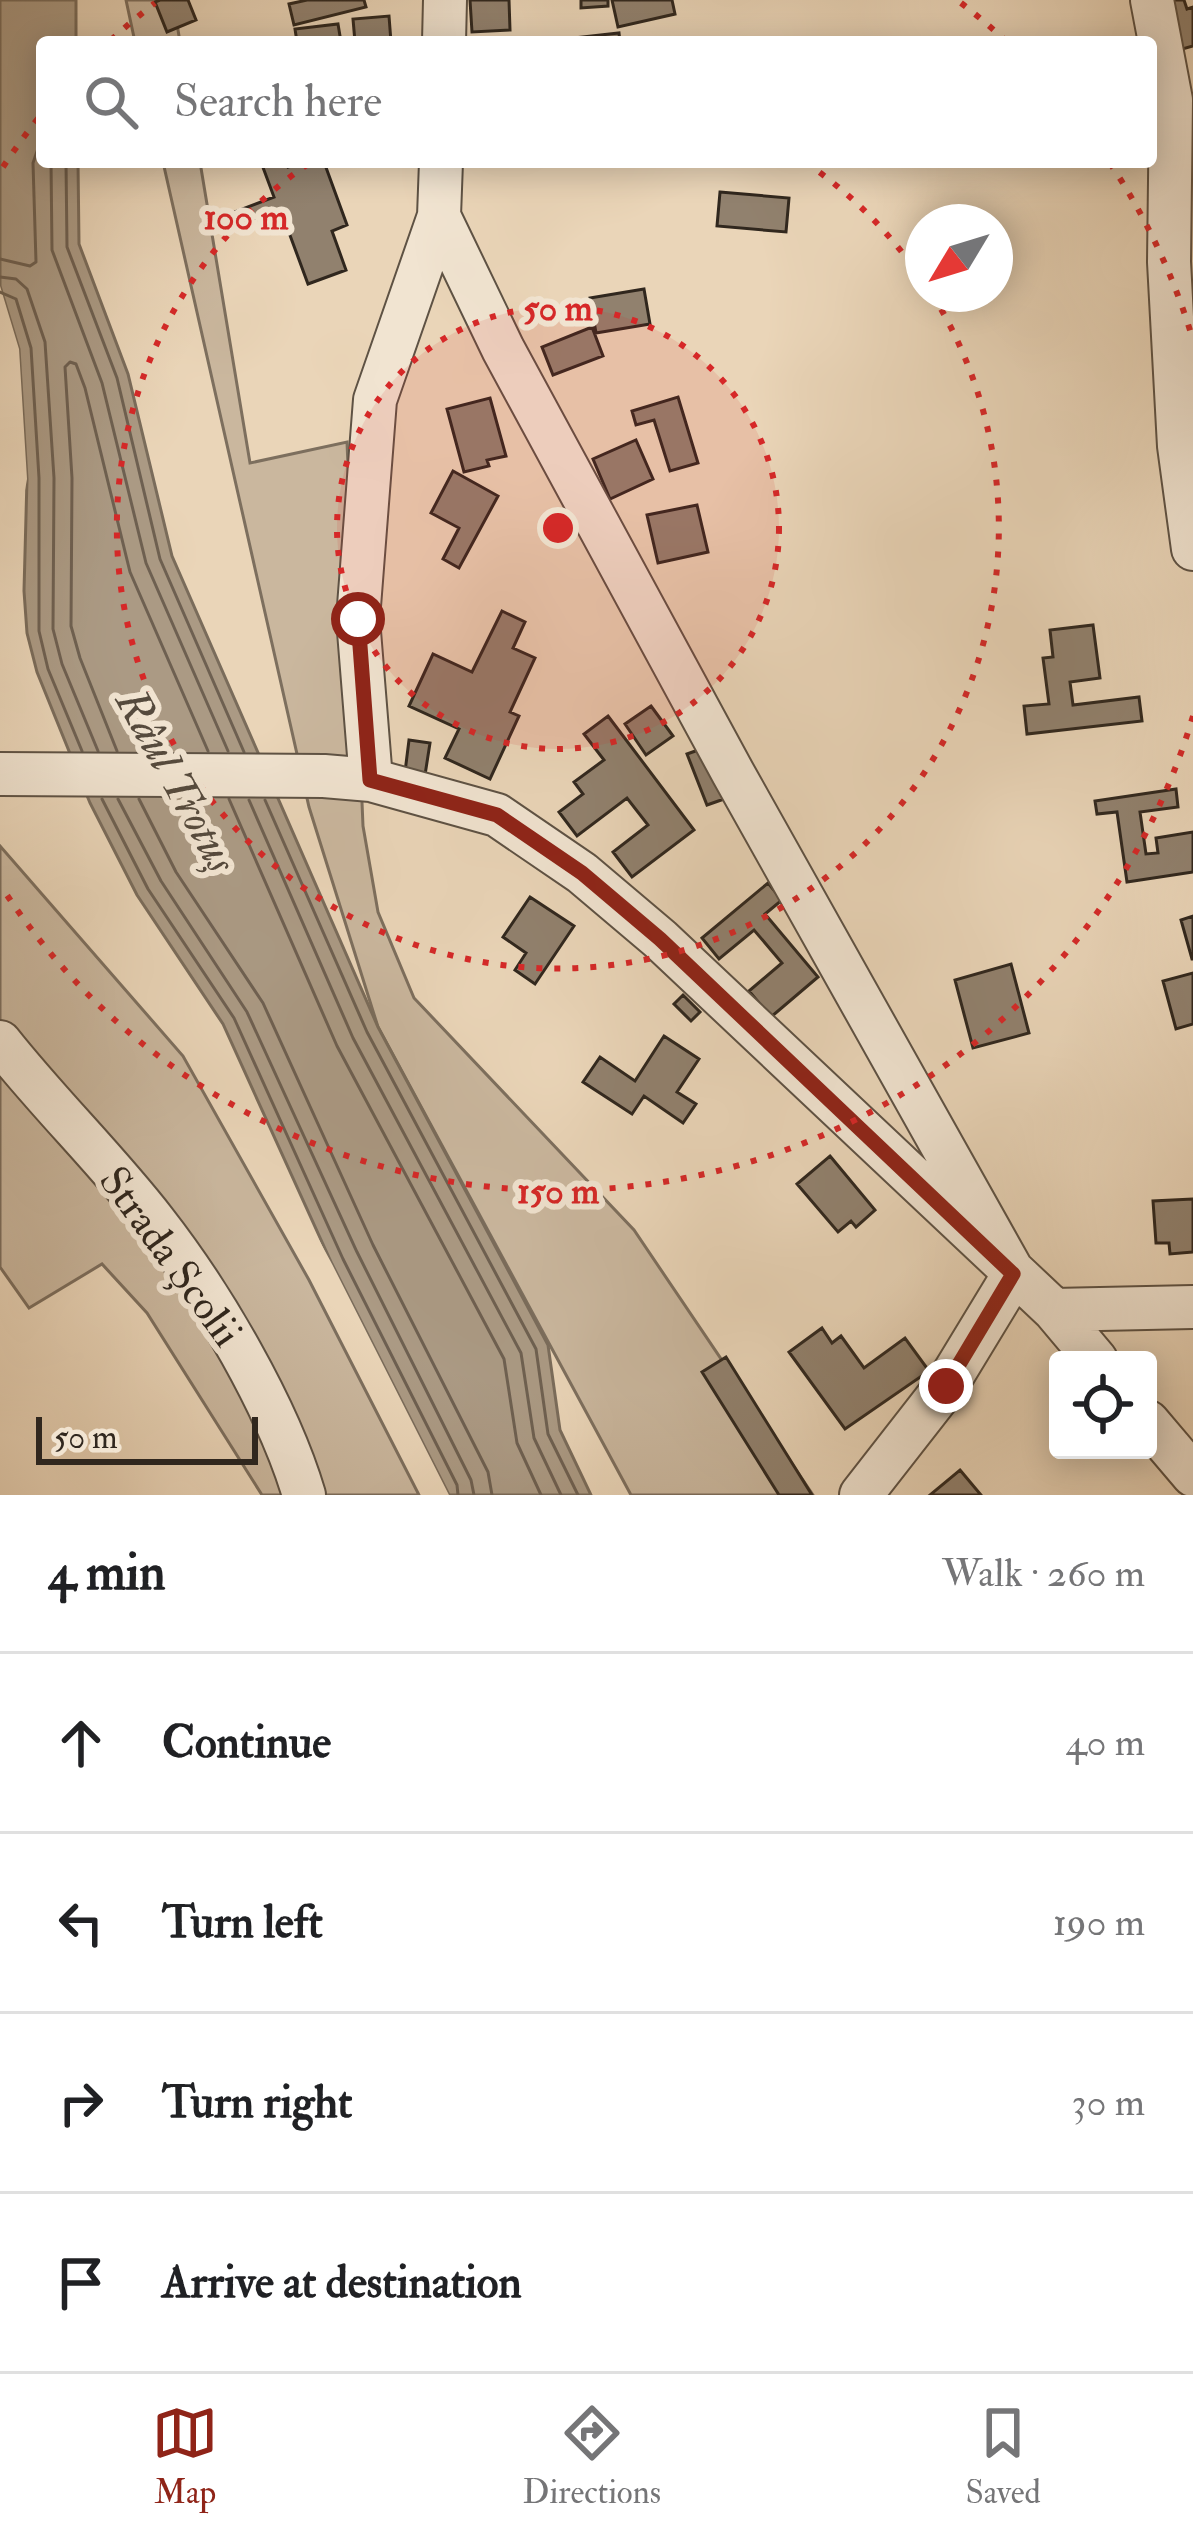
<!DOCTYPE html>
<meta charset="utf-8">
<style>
body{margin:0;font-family:"IM FELL Double Pica",serif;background:#f2f2f2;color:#202124}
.controls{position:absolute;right:36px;bottom:36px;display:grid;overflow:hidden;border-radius:12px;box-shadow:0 6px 30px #0003}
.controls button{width:108px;height:108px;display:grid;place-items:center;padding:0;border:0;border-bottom:3px solid #e0e0e0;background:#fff;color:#202124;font:60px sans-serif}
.compass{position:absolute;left:905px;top:204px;width:108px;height:108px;border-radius:50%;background:#fff;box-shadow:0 6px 30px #0003;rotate:232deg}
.scale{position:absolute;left:36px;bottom:30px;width:222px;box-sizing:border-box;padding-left:12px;border:6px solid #30271e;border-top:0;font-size:33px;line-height:42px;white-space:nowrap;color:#30271e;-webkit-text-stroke:9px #f1e4d1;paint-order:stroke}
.stop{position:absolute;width:36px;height:36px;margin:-27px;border:9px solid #8f2418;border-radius:50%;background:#fff}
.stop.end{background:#8f2418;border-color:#fff;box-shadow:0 3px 12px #0008}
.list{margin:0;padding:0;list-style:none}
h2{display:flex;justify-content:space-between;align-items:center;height:156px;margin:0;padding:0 48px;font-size:51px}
h2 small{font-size:39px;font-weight:400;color:#757577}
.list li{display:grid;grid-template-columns:78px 1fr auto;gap:36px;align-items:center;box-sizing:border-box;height:180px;padding:0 48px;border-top:3px solid #e0e0e0}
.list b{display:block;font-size:45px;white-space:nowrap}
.list em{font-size:39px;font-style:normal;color:#757577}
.icon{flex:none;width:66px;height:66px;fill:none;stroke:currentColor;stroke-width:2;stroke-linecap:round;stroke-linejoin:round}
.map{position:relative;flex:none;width:1193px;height:1495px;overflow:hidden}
.search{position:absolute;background:#fff;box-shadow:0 6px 30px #0003;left:36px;right:36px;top:36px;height:132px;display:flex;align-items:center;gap:30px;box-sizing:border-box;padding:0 42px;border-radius:12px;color:#757577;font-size:45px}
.sheet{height:876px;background:#fff}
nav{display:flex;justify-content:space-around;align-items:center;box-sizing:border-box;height:168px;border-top:3px solid #e0e0e0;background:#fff;font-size:33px;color:#757577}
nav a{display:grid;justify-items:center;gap:6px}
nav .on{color:#8f2418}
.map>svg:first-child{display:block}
.green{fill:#cab79e;stroke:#7d6f5e;stroke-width:3}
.water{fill:#ab9a84;stroke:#7a6c5b;stroke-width:3}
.pier{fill:#ead5b8}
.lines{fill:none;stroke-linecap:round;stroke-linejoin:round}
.shore{stroke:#6e6051;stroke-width:3}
.building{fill:#91816e;stroke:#30271e;stroke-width:3}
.minor-casing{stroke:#5e5244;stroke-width:46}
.minor{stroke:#f1e4d1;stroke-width:42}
.route{stroke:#8f2418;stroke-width:15}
.ring{fill:none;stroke:#d62828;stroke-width:6;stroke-dasharray:6 12}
.labels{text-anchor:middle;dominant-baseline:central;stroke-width:12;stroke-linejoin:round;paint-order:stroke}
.street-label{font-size:42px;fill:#30271e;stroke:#f1e4d1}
.water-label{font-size:45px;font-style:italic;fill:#554a3d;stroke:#f1e4d1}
.centre{fill:#d62828;stroke:#f1e4d1;stroke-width:6}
.ring-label{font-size:36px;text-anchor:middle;font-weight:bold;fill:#d62828;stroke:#f1e4d1;stroke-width:12;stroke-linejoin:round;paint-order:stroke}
</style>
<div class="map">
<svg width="1193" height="1495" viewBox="0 0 1193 1495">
<rect width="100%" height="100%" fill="#ead5b8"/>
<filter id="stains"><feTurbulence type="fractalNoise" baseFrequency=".00167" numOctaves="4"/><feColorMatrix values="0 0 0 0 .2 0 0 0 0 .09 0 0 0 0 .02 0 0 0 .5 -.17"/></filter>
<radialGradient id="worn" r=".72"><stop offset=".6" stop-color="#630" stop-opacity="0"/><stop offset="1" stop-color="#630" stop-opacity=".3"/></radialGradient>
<!-- green -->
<path class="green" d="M 126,0 L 173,0 L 180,42 L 135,42 Z
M 163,162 L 200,162 L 250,463 L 347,442 L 363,826 L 378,912 L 414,998 L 634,1230 L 813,1495 L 631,1495 L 378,1027 L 309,807 Z
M 0,846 L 183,1056 L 309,1280 L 419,1495 L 262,1495 L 147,1313 L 102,1264 L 29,1308 L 0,1267 Z"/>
<!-- water -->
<path class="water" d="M 0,0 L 76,0 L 76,42 L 42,42 L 42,162 L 78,162 L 79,244 L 128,374 L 172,556 L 378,1027 L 548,1345 L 560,1430 L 591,1495 L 449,1495 L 332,1264 L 223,1024 L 137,895 L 90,803 L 37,672 L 27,633 L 24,591 L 27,479 L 19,349 L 0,286 Z"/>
<!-- pier -->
<path class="pier" d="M 0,286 L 19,349 L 27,479 L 20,518 L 13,350 L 0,307 Z
M 292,1190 L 332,1264 L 449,1495 L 442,1495 Z"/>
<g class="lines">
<!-- shore -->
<path class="shore" d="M 51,162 L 52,250 L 102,383 L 146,563 L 228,751
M 66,162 L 67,247 L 117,378 L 160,559 L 244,752
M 0,259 L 30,266 L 36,262 L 33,163 L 42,137
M 0,277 L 16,279 L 27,289 L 45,342 L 54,478 L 53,629 L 62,664 L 98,751
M 0,292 L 16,299 L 31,348 L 39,478 L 39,631 L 48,669 L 82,751
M 117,751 L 80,658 L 71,626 L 72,478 L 65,367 L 70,362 L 76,364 L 85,388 L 130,572 L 208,751
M 102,799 L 148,889 L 234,1018 L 343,1259 L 457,1485 L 458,1495
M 118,799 L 161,881 L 247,1012 L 357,1252 L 471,1480 L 474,1495
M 139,799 L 176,872 L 263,1003 L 373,1245 L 488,1472 L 492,1495
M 229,799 L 337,1046 L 504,1359 L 517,1443 L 541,1495
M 249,800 L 353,1038 L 521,1353 L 534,1438 L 561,1495
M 265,800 L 367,1032 L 536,1349 L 548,1434 L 578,1495"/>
</g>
<!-- building -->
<path class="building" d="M 160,0 L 188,0 L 196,20 L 167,32 L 155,2 Z
M 307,0 L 364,0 L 366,7 L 294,25 L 289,4 Z
M 470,0 L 509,0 L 510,30 L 472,32 Z
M 581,0 L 608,0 L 608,6 L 581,8 Z
M 612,0 L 672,0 L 675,14 L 618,27 Z
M 1163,0 L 1184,0 L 1187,9 L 1193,7 L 1193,46 L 1179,50 Z
M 389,16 L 391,42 L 355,42 L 353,19 Z
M 338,24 L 341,42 L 297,42 L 295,29 Z
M 619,33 L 620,42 L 564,42 L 564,39 Z
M 261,162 L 286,162 L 288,167 L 302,162 L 324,162 L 347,225 L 332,231 L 346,270 L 308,284 L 281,211 L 235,228 L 229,214 L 274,197 Z
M 720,192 L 789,198 L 786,232 L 717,226 Z
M 644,289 L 650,324 L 596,333 L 590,298 Z
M 592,327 L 603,356 L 553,375 L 542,347 Z
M 678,397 L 698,463 L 670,471 L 654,420 L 636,425 L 632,411 Z
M 490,398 L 506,456 L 487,460 L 489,466 L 464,472 L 447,409 Z
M 636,440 L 653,479 L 610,499 L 593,459 Z
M 453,471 L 498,496 L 459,568 L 443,559 L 459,528 L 431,513 Z
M 697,505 L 708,552 L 658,563 L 647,515 Z
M 502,611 L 525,622 L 513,648 L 535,658 L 510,712 L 519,716 L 490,779 L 445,758 L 459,729 L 409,706 L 433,654 L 472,672 Z
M 1093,625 L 1100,678 L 1070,682 L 1073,705 L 1139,697 L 1142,721 L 1027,734 L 1024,706 L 1049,704 L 1043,658 L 1053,657 L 1050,630 Z
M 651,706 L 673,736 L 646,755 L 625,724 Z
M 608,716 L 694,830 L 632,877 L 613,852 L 648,825 L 627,798 L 577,836 L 559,812 L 583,794 L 574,782 L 604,760 L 584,734 Z
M 409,740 L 430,743 L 425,775 L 405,772 Z
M 704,748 L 724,799 L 707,805 L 687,754 Z
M 1176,789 L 1178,807 L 1140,812 L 1146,854 L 1158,853 L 1156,838 L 1193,832 L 1193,872 L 1127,882 L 1117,812 L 1097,814 L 1095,801 Z
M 768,883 L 782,900 L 765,914 L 818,977 L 771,1017 L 749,991 L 782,963 L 754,930 L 719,959 L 702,938 Z
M 530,897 L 574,926 L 535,984 L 515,970 L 526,953 L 503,937 Z
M 1193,916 L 1193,959 L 1192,959 L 1181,920 Z
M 1011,964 L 1029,1033 L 973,1048 L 955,980 Z
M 1193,973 L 1193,1024 L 1176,1029 L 1163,981 Z
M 683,995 L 700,1012 L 691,1021 L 674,1004 Z
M 664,1036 L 699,1059 L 677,1092 L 696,1104 L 683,1123 L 644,1096 L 632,1114 L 583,1082 L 600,1057 L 635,1081 Z
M 830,1156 L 875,1210 L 856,1227 L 851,1221 L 838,1232 L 797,1184 Z
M 1193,1199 L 1193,1252 L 1170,1254 L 1169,1243 L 1156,1243 L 1153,1201 Z
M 822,1328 L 832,1343 L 841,1336 L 864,1368 L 905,1338 L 929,1371 L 845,1429 L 789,1352 Z
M 726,1357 L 812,1495 L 779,1495 L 702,1372 Z
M 960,1470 L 981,1495 L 930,1495 Z"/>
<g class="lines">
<!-- minor casing -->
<g class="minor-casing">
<path id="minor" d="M 1152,0 L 1171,100 L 1169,262 L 1179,446 L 1193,549
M 444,42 L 445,0
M 441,162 L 439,216 L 503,349 L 733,773 L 1014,1274 L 946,1386 L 861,1495
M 0,774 L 324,776 L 371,780 L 497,815 L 582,873 L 660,939 L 1054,1310 L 1096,1360
M 371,780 L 358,619 L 375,400 L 439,216
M 0,1042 C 49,1104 107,1160 155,1222 C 212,1295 278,1407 304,1495
M 1054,1310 L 1193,1307
M 1148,1422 L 1193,1475"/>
</g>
<!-- minor -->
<use href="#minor" class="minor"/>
</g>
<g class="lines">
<!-- route -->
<path class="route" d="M 358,619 L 370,780 L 497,815 L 582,873 L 660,939 L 1013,1274 L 946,1386"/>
</g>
<!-- distance rings -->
<circle cx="558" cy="528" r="221" fill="#d62828" fill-opacity=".12"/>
<g class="ring">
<circle cx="558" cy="528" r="221"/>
<path d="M805 162A441 441 0 0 1 921 278M932 294A441 441 0 1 1 311 162"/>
<path d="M1193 716A662 662 0 0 1 3 889M3 167A662 662 0 0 1 40 116M111 40A662 662 0 0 1 155 3M961 3A662 662 0 0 1 1005 40M1110 163A662 662 0 0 1 1193 340"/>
</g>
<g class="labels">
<!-- street labels -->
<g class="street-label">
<text transform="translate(170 1257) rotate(54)">Strada Școlii</text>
</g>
<!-- water labels -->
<g class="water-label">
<text transform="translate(176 781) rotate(61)">Râul Trotuș</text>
</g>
</g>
<circle cx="558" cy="528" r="18" class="centre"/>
<g class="ring-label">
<text x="246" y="229">100 m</text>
<text x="558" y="320">50 m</text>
<text x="558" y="1203">150 m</text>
</g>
<rect width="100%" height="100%" filter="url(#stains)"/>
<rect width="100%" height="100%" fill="url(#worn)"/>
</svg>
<div class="controls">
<button><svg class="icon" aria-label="locate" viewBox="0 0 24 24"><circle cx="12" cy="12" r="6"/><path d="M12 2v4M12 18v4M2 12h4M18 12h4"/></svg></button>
</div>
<svg class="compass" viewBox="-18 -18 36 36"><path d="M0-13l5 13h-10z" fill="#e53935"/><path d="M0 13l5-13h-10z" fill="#757577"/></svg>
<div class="scale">50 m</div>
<div class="stop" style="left:358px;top:619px"></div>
<div class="stop end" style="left:946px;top:1386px"></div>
<div class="search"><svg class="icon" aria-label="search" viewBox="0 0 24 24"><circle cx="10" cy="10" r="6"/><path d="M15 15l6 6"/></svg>Search here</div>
</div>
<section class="sheet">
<h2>4 min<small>Walk · 260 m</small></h2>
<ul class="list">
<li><svg class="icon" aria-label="ahead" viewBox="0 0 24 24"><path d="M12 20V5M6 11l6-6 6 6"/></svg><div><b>Continue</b></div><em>40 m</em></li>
<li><svg class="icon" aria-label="left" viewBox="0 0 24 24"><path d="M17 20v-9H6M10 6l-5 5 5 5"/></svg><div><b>Turn left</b></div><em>190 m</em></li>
<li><svg class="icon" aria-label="right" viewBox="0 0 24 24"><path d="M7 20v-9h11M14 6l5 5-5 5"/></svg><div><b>Turn right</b></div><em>30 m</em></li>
<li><svg class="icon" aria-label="arrive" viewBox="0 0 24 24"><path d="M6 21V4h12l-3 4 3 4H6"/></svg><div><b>Arrive at destination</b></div></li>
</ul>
</section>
<nav>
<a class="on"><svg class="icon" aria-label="map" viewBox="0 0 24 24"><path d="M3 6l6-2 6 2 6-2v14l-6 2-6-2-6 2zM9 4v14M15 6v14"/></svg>Map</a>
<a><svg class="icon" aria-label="directions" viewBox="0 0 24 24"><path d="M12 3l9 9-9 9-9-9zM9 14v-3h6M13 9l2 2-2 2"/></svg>Directions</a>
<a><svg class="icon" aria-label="saved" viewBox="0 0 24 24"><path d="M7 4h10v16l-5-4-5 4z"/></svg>Saved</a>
</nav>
